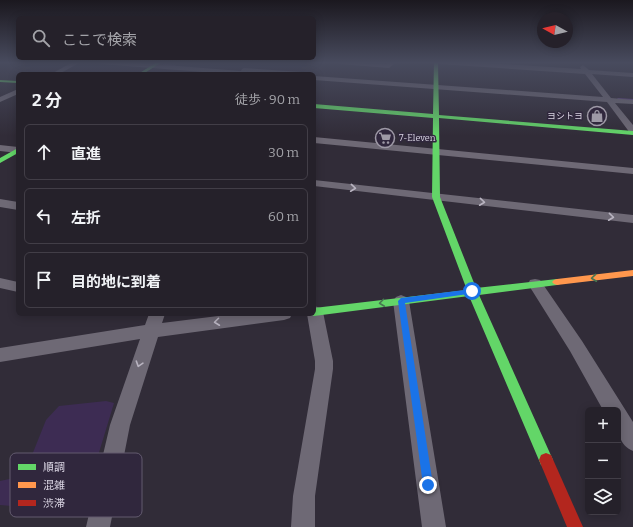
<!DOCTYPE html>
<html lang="ja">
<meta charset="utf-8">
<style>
body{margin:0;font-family:Bitter,"Noto Sans JP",serif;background:#312e36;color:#f1f3f6}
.controls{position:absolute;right:12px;bottom:12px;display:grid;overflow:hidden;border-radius:6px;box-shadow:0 2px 10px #0003}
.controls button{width:36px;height:36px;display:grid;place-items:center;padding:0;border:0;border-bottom:1px solid #423e47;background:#25212a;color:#f1f3f6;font:20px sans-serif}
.compass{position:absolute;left:537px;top:12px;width:36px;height:36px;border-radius:50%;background:#25212a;box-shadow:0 2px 10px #0003;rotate:278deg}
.stop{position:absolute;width:12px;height:12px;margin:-9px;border:3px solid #1a73e8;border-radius:50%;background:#fff}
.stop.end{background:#1a73e8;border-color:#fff;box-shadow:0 1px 4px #0008}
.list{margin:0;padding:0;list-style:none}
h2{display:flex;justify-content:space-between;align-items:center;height:52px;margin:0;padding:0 16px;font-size:17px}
h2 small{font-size:13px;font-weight:400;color:#a3a3a8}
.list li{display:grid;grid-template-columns:26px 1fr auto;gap:12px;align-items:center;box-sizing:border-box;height:56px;margin:0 8px 8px;padding:0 8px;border:1px solid #423e47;border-radius:6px}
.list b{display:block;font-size:15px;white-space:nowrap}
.list em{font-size:13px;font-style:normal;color:#a3a3a8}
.icon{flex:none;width:22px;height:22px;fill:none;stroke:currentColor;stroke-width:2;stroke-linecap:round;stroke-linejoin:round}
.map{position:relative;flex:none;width:633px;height:527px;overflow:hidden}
.search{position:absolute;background:#25212a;box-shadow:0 2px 10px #0003;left:16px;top:16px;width:300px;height:44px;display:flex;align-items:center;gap:10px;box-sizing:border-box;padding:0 14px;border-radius:6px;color:#a3a3a8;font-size:15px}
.panel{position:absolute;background:#25212a;box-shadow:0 2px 10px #0003;left:16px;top:72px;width:300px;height:244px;border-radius:6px}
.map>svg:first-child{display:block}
.green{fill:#3d2c53}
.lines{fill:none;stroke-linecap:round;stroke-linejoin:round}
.stream{fill:#614585;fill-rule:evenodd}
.street{fill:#6e6975;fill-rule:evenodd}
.fast{fill:#63d668;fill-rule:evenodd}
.slow{fill:#ff974d;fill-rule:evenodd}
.jam{fill:#b3261e;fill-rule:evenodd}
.oneway{stroke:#b9b4c1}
.oneway2{stroke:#477650}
.route{fill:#1a73e8}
.labels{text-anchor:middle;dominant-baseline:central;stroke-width:3;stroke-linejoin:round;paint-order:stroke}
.far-poi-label{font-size:9px;fill:#d9d4e2;stroke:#30273d;text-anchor:end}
.key{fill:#30273d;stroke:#635b6f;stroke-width:1}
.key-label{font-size:11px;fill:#d9d4e2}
</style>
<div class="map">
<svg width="633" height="527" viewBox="0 0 633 527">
<rect width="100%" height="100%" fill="#312c38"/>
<!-- green -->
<path class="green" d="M 106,401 L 114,403 L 84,502 L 74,509 L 60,510 L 0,505 L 0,481 L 14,478 L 32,455 L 46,420 L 59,406 Z"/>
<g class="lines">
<!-- stream -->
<path class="stream" d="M 164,64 L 175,65 L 176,66 L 175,67 L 163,65 Z
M 618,98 L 633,99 L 633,101 L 617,100 L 617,99 Z"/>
<!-- street -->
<path class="street" d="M 73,62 L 81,62 L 59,74 L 51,74 Z
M 98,62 L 128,62 L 241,71 L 242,69 L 244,68 L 302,72 L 305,74 L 228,74 L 101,64 Z
M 337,62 L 387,64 L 389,62 L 396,62 L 389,68 L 340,64 Z
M 437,62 L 472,62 L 581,69 L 580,67 L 583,65 L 589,70 L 633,73 L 633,77 L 592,74 L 611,98 L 633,100 L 633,104 L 615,103 L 633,125 L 633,134 L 630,133 L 607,102 L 314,80 L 314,76 L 603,97 L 585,74 L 440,64 Z
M 18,89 L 18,94 L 0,102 L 0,97 Z
M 314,137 L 633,168 L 633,174 L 314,143 Z
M 0,145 L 18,147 L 18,153 L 0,151 Z
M 314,180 L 633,215 L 633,223 L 314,186 Z
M 0,199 L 18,202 L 18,210 L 0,207 Z
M 0,278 L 18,282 L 18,292 L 0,288 Z
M 535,279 L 540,280 L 582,341 L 633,422 L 633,451 C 616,444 618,426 618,410 L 603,410 L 570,351 L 528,284 L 530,280 Z
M 401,295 L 406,297 L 409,301 L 446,527 L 422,527 L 393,301 L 396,297 Z
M 314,306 L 321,308 L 323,312 L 333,361 L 333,369 L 315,496 L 315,527 L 291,527 L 293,496 L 315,369 L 315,361 L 307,314 L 314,314 Z
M 149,314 L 165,314 L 162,323 L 234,314 L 292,314 L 290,318 L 284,320 L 158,337 L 130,425 L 110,527 L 86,527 L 110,425 L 140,339 L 0,362 L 0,348 L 145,325 Z"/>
<!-- fast -->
<path class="fast" d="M 157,62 L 162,62 L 143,74 L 138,74 Z
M 434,62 L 438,62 L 439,115 L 633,131 L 633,135 L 439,118 L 440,197 L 476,288 L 557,279 L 560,280 L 562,282 L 560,284 L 557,285 L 479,295 L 553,460 L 551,465 L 546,467 L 541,465 L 469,296 L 314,316 L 310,314 L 314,314 L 314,308 L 467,290 L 432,197 L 433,118 L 314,108 L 314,104 L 433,114 Z
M 0,80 L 18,81 L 18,83 L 0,82 Z
M 18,148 L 18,153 L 0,163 L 0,158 Z"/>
<!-- slow -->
<path class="slow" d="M 633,270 L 633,276 L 557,285 L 554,284 L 552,282 L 554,280 L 557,279 Z"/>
<!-- jam -->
<path class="jam" d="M 546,453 L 551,455 L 583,527 L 567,527 L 539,460 L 541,455 Z"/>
</g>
<!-- one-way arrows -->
<defs><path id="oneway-chevron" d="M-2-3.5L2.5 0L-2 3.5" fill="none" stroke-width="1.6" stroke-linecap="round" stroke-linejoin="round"/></defs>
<g class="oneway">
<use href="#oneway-chevron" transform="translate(353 188) rotate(6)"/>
<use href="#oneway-chevron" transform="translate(482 202) rotate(6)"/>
<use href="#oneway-chevron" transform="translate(611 217) rotate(6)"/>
<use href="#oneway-chevron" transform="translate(217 322) rotate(173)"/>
<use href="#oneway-chevron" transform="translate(139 364) rotate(108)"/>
</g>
<g class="oneway2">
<use href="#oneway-chevron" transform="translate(594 278) rotate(174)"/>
<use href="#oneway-chevron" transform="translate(382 303) rotate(173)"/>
</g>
<!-- sky -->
<linearGradient id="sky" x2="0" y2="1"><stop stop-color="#1b181f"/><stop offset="0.46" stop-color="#484b5e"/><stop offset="1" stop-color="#484b5e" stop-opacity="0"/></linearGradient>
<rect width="633" height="136" fill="url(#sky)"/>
<!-- route -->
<path class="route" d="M 472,289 L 476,291 L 475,293 L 405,303 L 433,485 L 432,489 L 428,490 L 425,489 L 423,485 L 398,301 L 401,298 Z"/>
<!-- icons -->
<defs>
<g id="shop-ring" transform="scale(1)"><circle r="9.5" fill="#30273d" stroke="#9e99a6" stroke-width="1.5"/><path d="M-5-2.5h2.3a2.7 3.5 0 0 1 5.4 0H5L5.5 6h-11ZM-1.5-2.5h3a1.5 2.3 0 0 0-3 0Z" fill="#9e99a6"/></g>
<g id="supermarket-ring" transform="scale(1)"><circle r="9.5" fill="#30273d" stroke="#9e99a6" stroke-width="1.5"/><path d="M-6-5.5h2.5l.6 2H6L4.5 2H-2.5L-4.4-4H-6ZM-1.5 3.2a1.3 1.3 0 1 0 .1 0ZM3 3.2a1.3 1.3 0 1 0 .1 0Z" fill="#9e99a6"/></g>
</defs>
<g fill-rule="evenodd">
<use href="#shop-ring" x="597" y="116"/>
<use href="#supermarket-ring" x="385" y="138"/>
</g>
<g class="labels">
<!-- far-poi labels -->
<g class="far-poi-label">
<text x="583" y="116">ヨシトヨ</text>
<text x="399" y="138" text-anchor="start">7-Eleven</text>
</g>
</g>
<!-- legend -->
<rect x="10" y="453" width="132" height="64" rx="6" class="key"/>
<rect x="18" y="464" width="18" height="6" fill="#63d668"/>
<rect x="18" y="482" width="18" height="6" fill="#ff974d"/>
<rect x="18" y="500" width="18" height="6" fill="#b3261e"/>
<g class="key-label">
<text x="43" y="471">順調</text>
<text x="43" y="489">混雑</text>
<text x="43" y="507">渋滞</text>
</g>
</svg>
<div class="controls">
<button>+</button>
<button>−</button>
<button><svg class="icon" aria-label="layers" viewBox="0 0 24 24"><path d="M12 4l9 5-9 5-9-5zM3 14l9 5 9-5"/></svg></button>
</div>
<svg class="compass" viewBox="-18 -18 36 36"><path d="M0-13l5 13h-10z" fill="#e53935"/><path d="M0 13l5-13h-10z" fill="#a3a3a8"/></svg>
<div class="stop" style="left:472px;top:291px"></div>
<div class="stop end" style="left:428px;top:485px"></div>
<div class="search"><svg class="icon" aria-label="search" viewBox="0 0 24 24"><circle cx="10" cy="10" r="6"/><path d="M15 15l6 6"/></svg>ここで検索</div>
<section class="panel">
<h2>2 分<small>徒歩 · 90 m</small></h2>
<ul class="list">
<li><svg class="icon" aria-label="ahead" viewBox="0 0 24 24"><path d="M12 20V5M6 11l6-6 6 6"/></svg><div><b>直進</b></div><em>30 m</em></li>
<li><svg class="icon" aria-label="left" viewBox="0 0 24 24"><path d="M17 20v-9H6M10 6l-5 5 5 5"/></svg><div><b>左折</b></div><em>60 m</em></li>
<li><svg class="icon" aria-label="arrive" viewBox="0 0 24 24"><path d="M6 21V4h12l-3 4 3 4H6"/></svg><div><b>目的地に到着</b></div></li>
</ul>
</section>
</div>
